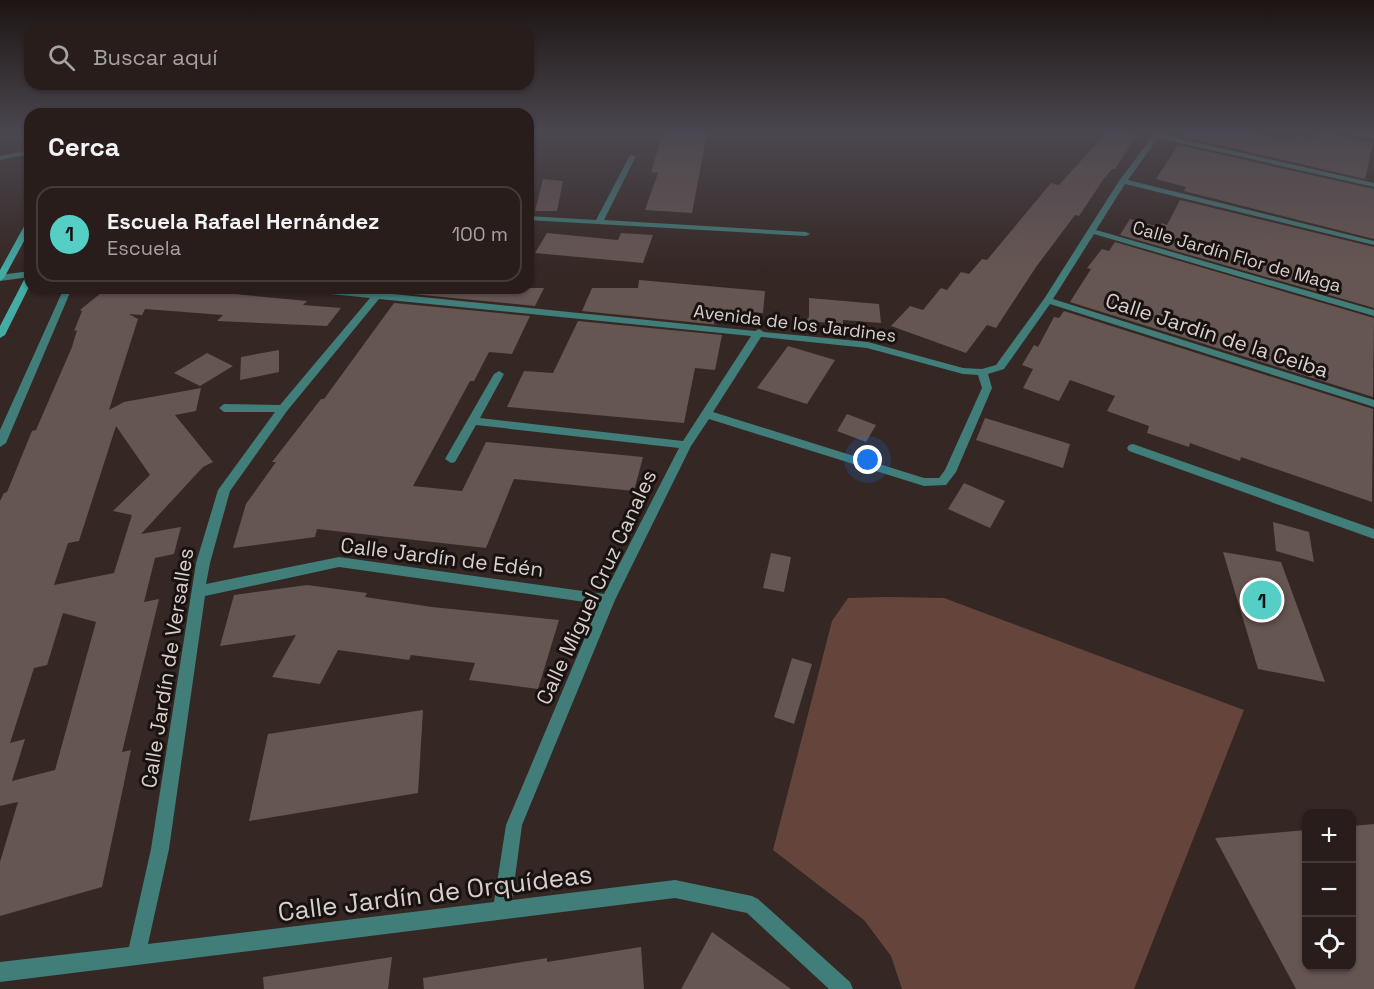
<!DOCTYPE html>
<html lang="es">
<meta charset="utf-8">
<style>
body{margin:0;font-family:"Space Grotesk",sans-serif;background:#302623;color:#f1f3f6}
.controls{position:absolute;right:18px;bottom:18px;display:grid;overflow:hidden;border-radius:12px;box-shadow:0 2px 4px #0004}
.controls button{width:54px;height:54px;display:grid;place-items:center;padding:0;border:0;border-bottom:2px solid #443b39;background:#281d1a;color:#f1f3f6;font:30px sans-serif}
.you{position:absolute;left:868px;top:460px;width:21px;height:21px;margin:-15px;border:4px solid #fff;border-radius:50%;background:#1a73e8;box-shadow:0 0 0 9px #1a73e833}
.badge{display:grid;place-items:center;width:39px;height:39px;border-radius:50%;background:#55cec6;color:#111;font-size:20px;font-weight:700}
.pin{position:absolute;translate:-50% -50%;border:3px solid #fff;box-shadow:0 2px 6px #0006}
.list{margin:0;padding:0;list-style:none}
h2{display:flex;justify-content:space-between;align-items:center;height:78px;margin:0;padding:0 24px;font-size:26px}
h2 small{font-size:20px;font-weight:400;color:#a5a2a2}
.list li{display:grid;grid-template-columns:39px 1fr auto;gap:18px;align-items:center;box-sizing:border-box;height:96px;margin:0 12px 12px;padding:0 12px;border:2px solid #443b39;border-radius:18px}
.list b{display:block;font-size:22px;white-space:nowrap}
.list p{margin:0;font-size:20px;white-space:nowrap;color:#a5a2a2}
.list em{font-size:20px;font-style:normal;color:#a5a2a2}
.icon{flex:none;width:33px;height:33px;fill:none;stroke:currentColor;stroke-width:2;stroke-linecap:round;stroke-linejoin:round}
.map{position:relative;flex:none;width:1374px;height:989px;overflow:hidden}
.search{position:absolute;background:#281d1a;box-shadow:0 2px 4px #0004;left:24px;top:24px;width:510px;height:66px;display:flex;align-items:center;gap:15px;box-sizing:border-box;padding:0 21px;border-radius:18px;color:#a5a2a2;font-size:22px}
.panel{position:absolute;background:#281d1a;box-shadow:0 2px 4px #0004;left:24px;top:108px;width:510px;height:186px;border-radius:18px}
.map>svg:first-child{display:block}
.green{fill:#65453b}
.building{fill:#665651;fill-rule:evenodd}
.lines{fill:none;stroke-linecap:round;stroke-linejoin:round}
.street{fill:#417d79;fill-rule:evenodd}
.secondary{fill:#44aba5;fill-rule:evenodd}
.labels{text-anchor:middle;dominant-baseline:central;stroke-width:6;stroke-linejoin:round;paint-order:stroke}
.far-street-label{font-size:18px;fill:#d9cfcc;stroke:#181210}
.street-label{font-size:21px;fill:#d9cfcc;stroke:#181210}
.near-street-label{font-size:26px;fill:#d9cfcc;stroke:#181210}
</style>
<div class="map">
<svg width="1374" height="989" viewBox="0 0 1374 989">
<rect width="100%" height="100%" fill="#352723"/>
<!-- green -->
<path class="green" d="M 886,597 L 944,598 L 1244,710 L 1134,989 L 902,989 L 891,956 L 864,920 L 773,850 L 832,621 L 848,598 Z"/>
<!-- building -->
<path class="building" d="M 663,133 L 707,133 L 692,213 L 645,210 L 658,173 L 651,172 Z
M 1106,133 L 1133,133 L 1130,136 L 1135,138 L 1115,169 L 1112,169 L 1103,180 L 1079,216 L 1075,215 L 1036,267 L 996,328 L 987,325 L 966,353 L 891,326 L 910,306 L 923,310 L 941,288 L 947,290 L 961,272 L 969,274 L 982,259 L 987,260 L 1051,183 L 1059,185 Z
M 1186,133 L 1248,133 L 1292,142 L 1297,136 L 1315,140 L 1318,133 L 1324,133 L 1373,143 L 1365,179 L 1183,137 Z
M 1178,145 L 1374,189 L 1374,239 L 1184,191 L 1186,187 L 1156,179 Z
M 543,179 L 563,181 L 557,211 L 535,211 Z
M 1180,200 L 1374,247 L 1374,308 L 1120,235 L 1130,219 L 1159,227 L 1162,223 L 1167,225 Z
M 547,233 L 618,240 L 621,233 L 653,235 L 643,263 L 535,253 Z
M 1115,242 L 1374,318 L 1373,397 L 1070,302 L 1091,269 L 1087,268 L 1102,249 L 1109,251 Z
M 639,280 L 765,291 L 763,313 L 726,310 L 725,315 L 716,314 L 714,324 L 719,325 L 582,311 L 592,288 L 638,288 Z
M 107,288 L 206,288 L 203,291 L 307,301 L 303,305 L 341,308 L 327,326 L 217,321 L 223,315 L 145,309 L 142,315 L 129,314 L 138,319 L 109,410 L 124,402 L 201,388 L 196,411 L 175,415 L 213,462 L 203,467 L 141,534 L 181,527 L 174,554 L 155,558 L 144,602 L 159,599 L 122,752 L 131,750 L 102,887 L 0,916 L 0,862 L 18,802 L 0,806 L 0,501 L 4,493 L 7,492 L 32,431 L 36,430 L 72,347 L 77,330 L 74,331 L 82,311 L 80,310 ZM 116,426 L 150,475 L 113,511 L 132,515 L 114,573 L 54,585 L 68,543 L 79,541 ZM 63,613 L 96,622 L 55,770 L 12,781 L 25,739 L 10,743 L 34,668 L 47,665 Z
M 405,288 L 544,288 L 535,306 L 402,293 Z
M 809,298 L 879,304 L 881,323 L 843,320 L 843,324 L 806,321 L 809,317 Z
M 394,303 L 530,316 L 512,354 L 489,352 L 474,381 L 470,381 L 413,486 L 462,491 L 486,442 L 643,457 L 634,491 L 514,479 L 486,548 L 317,529 L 315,537 L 233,548 L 246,504 L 276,462 L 272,462 L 321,399 L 324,399 Z
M 1064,311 L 1373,409 L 1372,502 L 1241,457 L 1240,461 L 1190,443 L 1189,447 L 1147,433 L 1149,426 L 1107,411 L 1115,396 L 1070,380 L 1059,401 L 1023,388 L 1033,369 L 1022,365 L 1034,345 L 1038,347 L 1054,317 L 1059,318 Z
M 578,321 L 722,335 L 715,370 L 695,368 L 684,423 L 507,407 L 524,371 L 553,373 Z
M 788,346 L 835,360 L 807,404 L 757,388 Z
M 279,350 L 279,372 L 240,380 L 241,357 Z
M 207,353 L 233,366 L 200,386 L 174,373 Z
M 847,414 L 876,425 L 866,442 L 837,431 Z
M 985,418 L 1070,444 L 1063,468 L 976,440 Z
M 964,483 L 1005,501 L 990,528 L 948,509 Z
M 1273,522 L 1309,532 L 1314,562 L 1276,551 Z
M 1223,552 L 1281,562 L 1325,682 L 1258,669 Z
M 771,553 L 791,557 L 784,592 L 763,588 Z
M 307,585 L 367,593 L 365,597 L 432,607 L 559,620 L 538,689 L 469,680 L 475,663 L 411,655 L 409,660 L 338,650 L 320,684 L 272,677 L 296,635 L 220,646 L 234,595 Z
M 792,658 L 812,664 L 794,724 L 774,717 Z
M 423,710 L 418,793 L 249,821 L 268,734 Z
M 1374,824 L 1374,989 L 1296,989 L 1215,838 L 1306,830 L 1306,966 L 1352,966 L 1352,826 Z
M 712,932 L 791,989 L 681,989 Z
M 641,947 L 644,989 L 424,989 L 423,978 L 547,958 L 547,962 Z
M 392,957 L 388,989 L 264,989 L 263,977 Z"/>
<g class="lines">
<!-- street -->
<path class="street" d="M 1155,133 L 1374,183 L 1374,187 L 1158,138 L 1128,180 L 1374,241 L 1374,245 L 1125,184 L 1096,230 L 1374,310 L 1374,316 L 1094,234 L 1053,299 L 1374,400 L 1374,407 L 1050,304 L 1004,369 L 988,374 L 992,388 L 956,472 L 946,485 L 924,486 L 709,419 L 691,446 L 615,600 L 522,825 L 512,900 L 675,880 L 752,896 L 758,899 L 850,982 L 853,989 L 829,989 L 747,913 L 675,898 L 0,982 L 0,962 L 129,947 L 151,849 L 196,563 L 218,490 L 275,412 L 224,412 L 219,408 L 224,404 L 280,405 L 370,298 L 301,291 L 297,288 L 328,288 L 374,293 L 380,288 L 385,291 L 383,293 L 755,331 L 759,329 L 764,332 L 868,342 L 963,368 L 982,369 L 996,365 L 1044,299 L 1119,181 ZM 379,299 L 751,336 L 683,441 L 480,418 L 504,374 L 499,371 L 494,374 L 445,459 L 451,463 L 455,462 L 476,425 L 679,448 L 604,594 L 339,557 L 206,584 L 210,563 L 230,491 L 287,411 ZM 761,337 L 867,348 L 963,374 L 978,375 L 982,388 L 945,470 L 939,478 L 924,478 L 713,412 ZM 339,567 L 599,604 L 506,825 L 494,902 L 148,944 L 169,849 L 205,596 Z
M 1349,133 L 1374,135 L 1374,139 Z
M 30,150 L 30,154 L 0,160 L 0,156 Z
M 630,155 L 636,156 L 604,220 L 806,232 L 810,234 L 806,236 L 528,220 L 528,216 L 596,220 Z
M 30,271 L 30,277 L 0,281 L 0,275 Z
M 64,288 L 72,288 L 6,443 L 0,447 L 0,430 Z
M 1133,444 L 1374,529 L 1374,539 L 1129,451 L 1127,448 L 1129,445 Z"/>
<!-- secondary -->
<path class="secondary" d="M 27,221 L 30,221 L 30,230 L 4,278 L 0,281 L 0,270 Z
M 30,273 L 30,285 L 5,335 L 0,338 L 0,326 L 26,276 Z"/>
</g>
<!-- sky -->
<linearGradient id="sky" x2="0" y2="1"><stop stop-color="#1d1513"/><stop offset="0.49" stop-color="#4b4750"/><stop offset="1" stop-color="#4b4750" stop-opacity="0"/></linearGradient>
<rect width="1374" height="271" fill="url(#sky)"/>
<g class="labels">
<!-- far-street labels -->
<g class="far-street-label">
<text transform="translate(1237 256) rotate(16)">Calle Jardín Flor de Maga</text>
<text transform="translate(795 323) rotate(7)">Avenida de los Jardines</text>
</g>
<!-- street labels -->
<g class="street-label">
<text transform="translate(1217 335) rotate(18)">Calle Jardín de la Ceiba</text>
<text transform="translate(442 557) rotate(7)">Calle Jardín de Edén</text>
<text transform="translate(596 587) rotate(-65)">Calle Miguel Cruz Canales</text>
<text transform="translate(167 668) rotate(-81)">Calle Jardín de Versalles</text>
</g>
<!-- near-street labels -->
<g class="near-street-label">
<text transform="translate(435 893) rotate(-7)">Calle Jardín de Orquídeas</text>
</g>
</g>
</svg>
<div class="controls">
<button>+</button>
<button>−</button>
<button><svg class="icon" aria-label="locate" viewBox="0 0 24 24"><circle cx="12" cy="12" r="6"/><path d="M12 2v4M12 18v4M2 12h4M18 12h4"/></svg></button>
</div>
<div class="you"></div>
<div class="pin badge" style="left:1262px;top:600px">1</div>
<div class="search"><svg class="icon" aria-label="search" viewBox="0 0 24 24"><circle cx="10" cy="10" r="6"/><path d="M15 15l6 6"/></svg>Buscar aquí</div>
<section class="panel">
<h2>Cerca<small></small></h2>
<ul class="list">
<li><span class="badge">1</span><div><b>Escuela Rafael Hernández</b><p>Escuela</p></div><em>100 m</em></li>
</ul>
</section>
</div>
